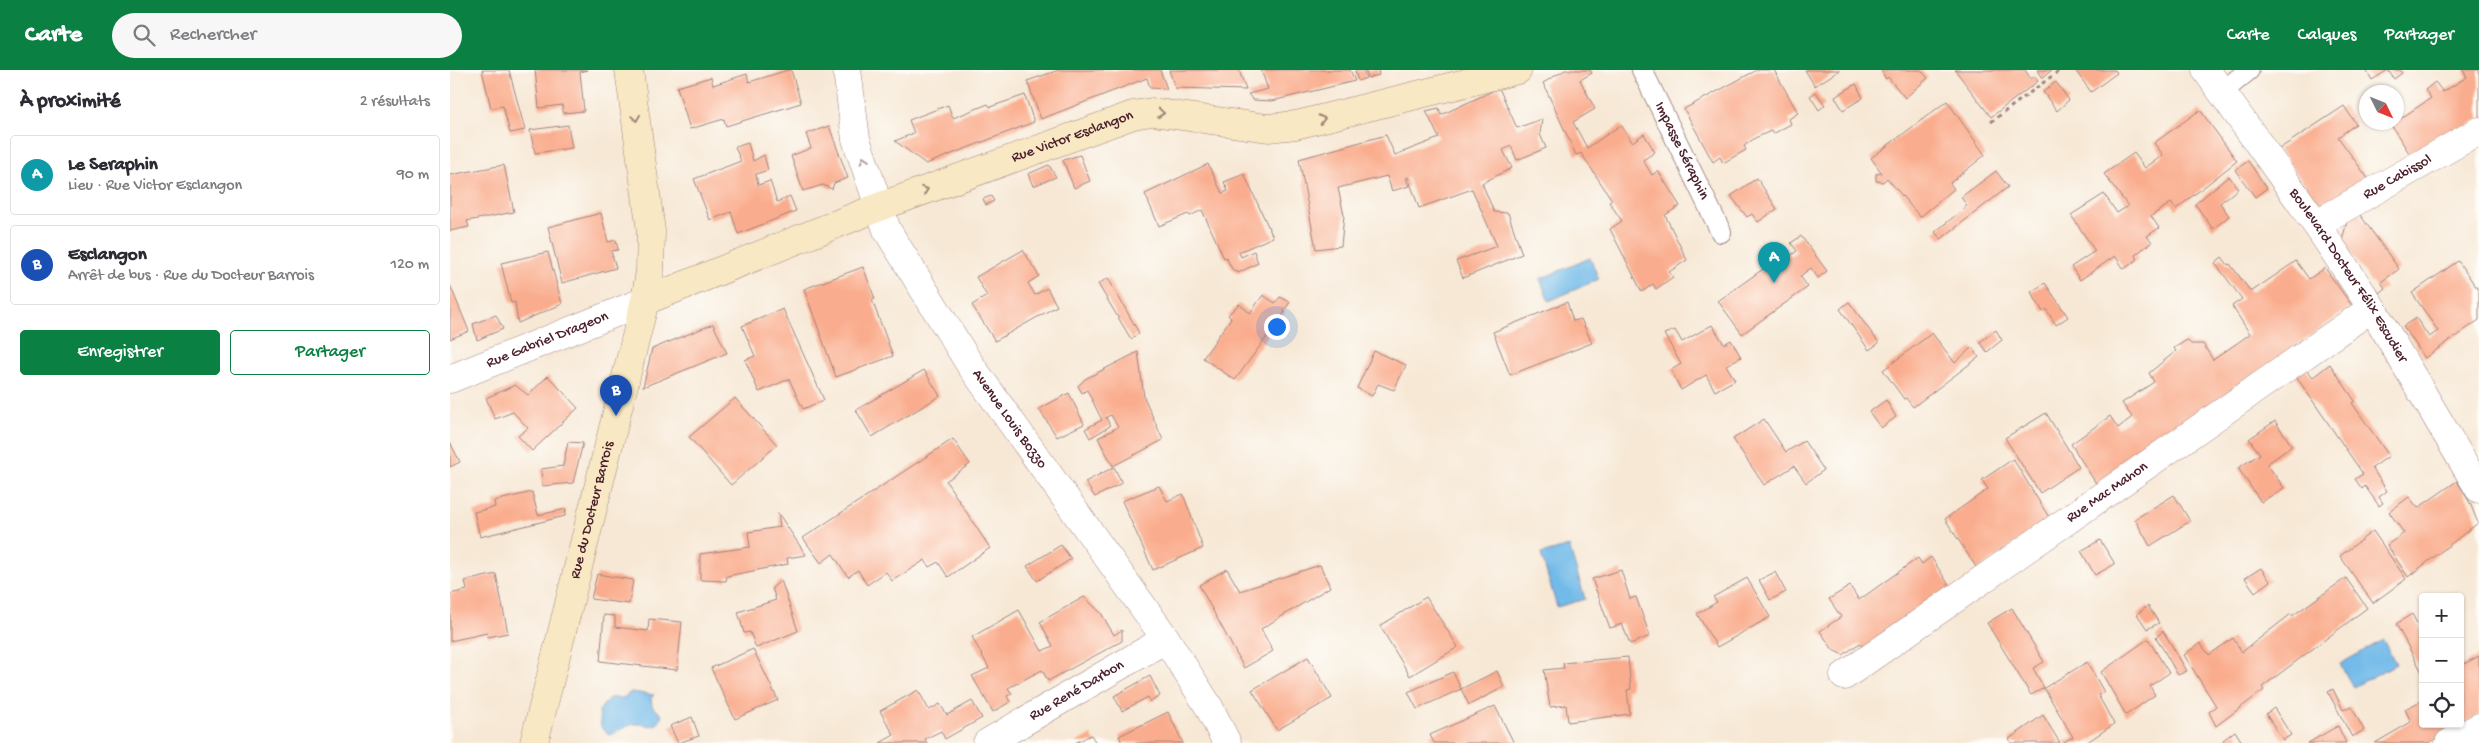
<!DOCTYPE html>
<html lang="fr">
<meta charset="utf-8">
<style>
body{margin:0;font-family:"Gochi Hand",sans-serif;background:#f7f7f7;color:#2b2b33}
.controls{position:absolute;right:15px;bottom:15px;display:grid;overflow:hidden;border-radius:5px;box-shadow:0 1px 4px #0004}
.controls button{width:45px;height:45px;display:grid;place-items:center;padding:0;border:0;border-bottom:1px solid #e1e1e2;background:#fff;color:#2b2b33;font:25px sans-serif}
.compass{position:absolute;left:1909px;top:15px;width:45px;height:45px;border-radius:50%;background:#fff;box-shadow:0 1px 4px #0004;rotate:133deg}
.you{position:absolute;left:826px;top:256px;width:18px;height:18px;margin:-12px;border:4px solid #fff;border-radius:50%;background:#1a73e8;box-shadow:0 0 0 8px #1a73e833}
.badge{display:grid;place-items:center;width:32px;height:32px;border-radius:50%;background:#0b8043;color:#fff;font-size:16px;font-weight:700}
.pin{position:absolute;translate:-50% -41px;filter:drop-shadow(0 1px 2px #0008)}
.pin::after{content:'';position:absolute;top:26px;width:18px;height:15px;background:inherit;clip-path:polygon(0 0,100% 0,50% 100%)}
.list{margin:0;padding:0;list-style:none}
h2{display:flex;justify-content:space-between;align-items:center;height:65px;margin:0;padding:0 20px;font-size:21px}
h2 small{font-size:16px;font-weight:400;color:#7c7c81}
.list li{display:grid;grid-template-columns:32px 1fr auto;gap:15px;align-items:center;box-sizing:border-box;height:80px;margin:0 10px 10px;padding:0 10px;border:1px solid #e1e1e2;border-radius:5px}
.list b{display:block;font-size:19px;white-space:nowrap}
.list p{margin:0;font-size:16px;white-space:nowrap;color:#7c7c81}
.list em{font-size:16px;font-style:normal;color:#7c7c81}
.actions{display:flex;gap:10px;padding:15px 20px}
.actions a{flex:1;padding:11px 0;border:1px solid #0b8043;border-radius:5px;text-align:center;font-size:18px;color:#0b8043}
.actions .main{background:#0b8043;color:#fff}
.icon{flex:none;width:28px;height:28px;fill:none;stroke:currentColor;stroke-width:2;stroke-linecap:round;stroke-linejoin:round}
.map{position:relative;flex:none;width:2029px;height:673px;overflow:hidden}
header{display:flex;align-items:center;gap:30px;box-sizing:border-box;height:70px;padding:0 25px;background:#0b8043;color:#fff}
header strong{font-size:24px}
nav{display:flex;gap:28px;margin-inline-start:auto;font-size:18px}
.search{width:350px;height:45px;background:#f7f7f7;display:flex;align-items:center;gap:12px;box-sizing:border-box;padding:0 18px;border-radius:28px;color:#7c7c81;font-size:19px}
main{display:flex}
aside{flex:1;background:#fff}
.map>svg:first-child{display:block}
.water{fill:#71bae9;stroke:#5e6c8a}
.building{fill:#faad8e}
.lines{fill:none;stroke-linecap:round;stroke-linejoin:round}
.lane-casing{stroke:#a08480;stroke-width:22}
.street-casing{stroke:#a08480;stroke-width:29}
.secondary-casing{stroke:#a08480;stroke-width:29}
.path{stroke:#a08480;stroke-width:3;stroke-dasharray:4 4;stroke-linecap:butt}
.lane{stroke:#fff;stroke-width:20}
.street{stroke:#fff;stroke-width:28}
.secondary{stroke:#f8e8c3;stroke-width:28}
.oneway{stroke:#a18477}
.oneway2{stroke:#ae9aa0}
.labels{text-anchor:middle;dominant-baseline:central;stroke-width:5;stroke-linejoin:round;paint-order:stroke}
.street-label{font-size:15px;fill:#4a1f2b;stroke:#fdfcf7}
</style>
<header>
<strong>Carte</strong>
<div class="search"><svg class="icon" aria-label="search" viewBox="0 0 24 24"><circle cx="10" cy="10" r="6"/><path d="M15 15l6 6"/></svg>Rechercher</div>
<nav><a>Carte</a><a>Calques</a><a>Partager</a></nav>
</header>
<main>
<aside>
<h2>À proximité<small>2 résultats</small></h2>
<ul class="list">
<li><span class="badge" style="background:#0f9aa8">A</span><div><b>Le Seraphin</b><p>Lieu · Rue Victor Esclangon</p></div><em>90 m</em></li>
<li><span class="badge" style="background:#1a4fb4">B</span><div><b>Esclangon</b><p>Arrêt de bus · Rue du Docteur Barrois</p></div><em>120 m</em></li>
</ul>
<div class="actions"><a class="main">Enregistrer</a><a>Partager</a></div>
</aside>
<div class="map">
<svg width="2029" height="673" viewBox="0 0 2029 673">
<rect width="100%" height="100%" fill="#fdfcf7"/>
<filter id="ink" filterUnits="userSpaceOnUse"><feTurbulence type="fractalNoise" baseFrequency=".02" numOctaves="2"/><feDisplacementMap in="SourceGraphic" scale="10" xChannelSelector="R" yChannelSelector="G"/><feConvolveMatrix kernelMatrix="1 2 1 2 8 2 1 2 1" color-interpolation-filters="sRGB"/></filter>
<filter id="wash" filterUnits="userSpaceOnUse"><feTurbulence type="fractalNoise" baseFrequency=".0096" numOctaves="4" result="noise"/><feDisplacementMap in="SourceGraphic" scale="20" xChannelSelector="R" yChannelSelector="G"/><feGaussianBlur stdDeviation="1.12" result="paint"/><feColorMatrix in="noise" values="0 0 0 0 0 0 0 0 0 0 0 0 0 0 0 0 0 1.4 0 .05"/><feComposite in="paint" operator="in"/></filter>
<g filter="url(#wash)">
<rect width="100%" height="100%" fill="#f7e8d5"/>
<!-- water -->
<path class="water" d="M 1140,188 L 1149,209 L 1099,231 L 1090,209 Z
M 1119,476 L 1135,529 L 1107,537 L 1091,484 Z
M 1933,570 L 1946,594 L 1903,617 L 1890,594 Z
M 181,622 L 204,625 L 201,628 L 202,636 L 212,645 C 210,649 210,653 205,655 C 200,657 195,654 189,654 C 177,653 169,662 159,665 L 151,657 L 149,641 L 159,628 L 173,628 Z"/>
<g id="blocks">
<!-- building -->
<path class="building" d="M 32,0 L 59,0 L 75,60 L 60,63 L 53,36 L 41,38 Z
M 85,0 L 137,0 L 130,2 L 134,41 L 113,43 L 112,35 L 89,38 Z
M 338,0 L 341,0 L 351,33 L 276,56 L 274,49 L 240,59 L 227,17 L 261,7 L 263,15 L 297,4 L 299,12 Z
M 609,0 L 710,0 L 717,19 L 700,18 L 697,8 L 591,49 L 577,11 Z
M 719,0 L 789,0 L 796,20 L 725,18 Z
M 811,0 L 900,0 L 905,11 L 822,31 L 803,30 L 798,24 L 818,19 Z
M 913,0 L 916,8 L 908,11 L 905,1 Z
M 915,0 L 928,0 L 929,5 L 918,8 Z
M 1115,0 L 1140,0 L 1142,3 L 1130,10 L 1145,39 L 1123,52 L 1137,78 L 1171,55 L 1182,72 L 1194,64 L 1205,82 L 1193,90 L 1202,105 L 1208,101 L 1230,136 L 1215,145 L 1237,190 L 1219,202 L 1223,207 L 1206,219 L 1203,214 L 1192,222 L 1160,159 L 1172,151 L 1159,132 L 1162,130 L 1131,83 L 1126,85 L 1093,13 Z
M 1307,0 L 1324,0 L 1348,43 L 1339,49 L 1341,54 L 1323,64 L 1321,61 L 1305,68 L 1294,76 L 1296,80 L 1273,93 L 1270,87 L 1263,92 L 1234,39 Z
M 1355,0 L 1390,0 L 1365,16 Z
M 1431,0 L 1471,0 L 1478,8 L 1455,28 L 1438,7 L 1436,9 Z
M 1505,0 L 1575,0 L 1581,9 L 1584,6 L 1588,11 L 1541,47 Z
M 1587,0 L 1602,0 L 1592,8 Z
M 1625,0 L 1665,0 L 1667,3 L 1641,22 Z
M 1916,0 L 1938,0 L 1922,10 Z
M 1938,0 L 1950,0 L 1952,3 L 1944,9 Z
M 2013,0 L 2029,0 L 2029,49 L 1963,89 L 1941,55 L 1981,28 L 1975,20 L 1985,12 L 1993,22 L 2017,7 Z
M 1606,12 L 1619,30 L 1607,41 L 1593,22 Z
M 1406,14 L 1413,28 L 1393,40 L 1385,27 Z
M 1049,18 L 1067,58 L 1092,49 L 1090,64 L 1096,78 L 1067,90 L 1061,76 L 1053,80 L 1062,98 L 1032,113 L 1044,142 L 1058,143 L 1072,184 L 1013,208 L 1006,191 L 1047,176 L 1022,119 L 969,138 L 958,107 L 956,108 L 959,116 L 942,121 L 937,106 L 888,118 L 894,145 L 891,176 L 866,179 L 849,89 L 936,65 L 945,85 L 989,68 L 976,41 L 989,38 L 991,45 Z
M 1366,22 L 1375,35 L 1369,40 L 1360,26 Z
M 575,25 L 584,52 L 476,94 L 445,71 L 464,63 L 459,50 L 498,35 L 503,48 L 538,34 L 540,37 Z
M 1497,31 L 1535,85 L 1500,113 L 1504,119 L 1470,147 L 1437,108 L 1433,112 L 1426,111 L 1426,104 L 1432,103 L 1421,88 Z
M 1894,36 L 1906,54 L 1888,67 L 1922,114 L 1872,138 L 1829,79 Z
M 1750,40 L 1787,91 L 1726,139 L 1721,133 L 1701,146 L 1709,158 L 1697,166 L 1702,172 L 1685,185 L 1688,189 L 1674,199 L 1665,186 L 1630,210 L 1621,197 L 1645,181 L 1621,145 L 1654,124 L 1667,143 L 1678,136 L 1654,104 L 1684,83 L 1695,98 L 1713,85 L 1704,73 Z
M 118,55 L 122,78 L 85,83 L 80,60 Z
M 379,56 L 398,108 L 384,113 L 382,119 L 373,115 L 353,121 L 341,86 L 361,78 L 356,64 Z
M 298,73 L 303,91 L 314,85 L 318,100 L 306,104 L 308,115 L 320,111 L 327,132 L 340,126 L 346,141 L 288,164 L 281,142 L 260,150 L 244,109 L 291,91 L 285,77 Z
M 630,85 L 640,111 L 624,118 L 613,90 Z
M 1798,91 L 1817,118 L 1805,127 L 1785,100 Z
M 758,94 L 772,123 L 778,121 L 774,112 L 794,104 L 823,167 L 789,182 L 791,187 L 804,181 L 808,193 L 788,203 L 782,199 L 776,187 L 774,188 L 752,140 L 740,146 L 738,144 L 709,156 L 695,124 Z
M 54,95 L 64,142 L 17,151 L 19,157 L 0,161 L 0,105 Z
M 599,95 L 606,107 L 583,116 L 578,104 Z
M 1546,101 L 1558,117 L 1491,169 L 1485,162 L 1517,136 L 1511,127 Z
M 1779,106 L 1788,119 L 1770,133 L 1779,146 L 1763,159 L 1745,134 Z
M 1307,108 L 1327,139 L 1308,152 L 1302,144 L 1297,147 L 1281,126 Z
M 541,126 L 544,131 L 536,135 L 533,129 Z
M 1908,142 L 1949,199 L 1931,212 L 1935,218 L 1929,223 L 1892,171 L 1898,147 Z
M 151,143 L 158,172 L 166,170 L 168,180 L 161,181 L 166,198 L 112,213 L 98,157 Z
M 1351,166 L 1377,201 L 1368,208 L 1361,198 L 1350,206 L 1358,217 L 1292,264 L 1268,231 L 1337,182 L 1340,186 L 1347,181 L 1341,173 Z
M 573,180 L 589,206 L 578,213 L 585,225 L 597,218 L 607,236 L 545,271 L 522,235 L 537,226 L 526,207 Z
M 98,182 L 112,234 L 68,253 L 65,232 L 61,233 L 51,193 Z
M 1772,187 L 1778,195 L 1780,194 L 1801,222 L 1846,191 L 1859,209 L 1875,198 L 1902,236 L 1647,415 L 1621,374 L 1660,346 L 1668,358 L 1682,347 L 1672,333 L 1704,312 L 1699,303 L 1726,281 L 1724,278 L 1737,270 L 1741,274 L 1753,274 L 1763,290 L 1800,264 L 1782,236 L 1792,229 L 1765,193 Z
M 2008,191 L 2029,221 L 2029,250 L 1975,288 L 1953,256 L 1966,248 L 1979,267 L 1988,261 L 1962,223 Z
M 413,197 L 425,229 L 422,230 L 443,286 L 386,307 L 354,219 Z
M 658,208 L 689,263 L 681,269 L 648,214 Z
M 1595,213 L 1618,247 L 1606,255 L 1596,239 L 1593,242 L 1581,222 Z
M 0,215 L 19,261 L 0,269 Z
M 813,225 L 825,233 L 830,227 L 840,232 L 834,241 L 835,242 L 785,310 L 753,288 L 781,248 L 778,245 L 789,234 L 800,243 Z
M 1117,232 L 1123,251 L 1131,249 L 1142,273 L 1060,305 L 1043,262 Z
M 1399,232 L 1429,273 L 1419,280 L 1390,239 Z
M 333,239 L 374,330 L 353,339 L 339,309 L 309,322 L 295,290 L 305,286 L 292,256 Z
M 46,245 L 53,259 L 27,270 L 23,254 Z
M 263,254 L 277,283 L 193,317 L 202,279 Z
M 1262,255 L 1274,274 L 1281,270 L 1291,287 L 1276,295 L 1285,310 L 1265,321 L 1256,305 L 1231,320 L 1221,300 L 1231,294 L 1214,264 L 1225,260 L 1232,272 Z
M 1546,260 L 1552,270 L 1537,282 L 1530,272 Z
M 1482,263 L 1505,293 L 1522,277 L 1529,287 L 1463,337 L 1456,328 L 1454,329 L 1433,300 Z
M 924,281 L 956,295 L 944,320 L 928,314 L 922,326 L 907,318 Z
M 688,282 L 694,327 L 713,370 L 663,396 L 648,368 L 668,357 L 661,345 L 656,347 L 660,356 L 640,368 L 635,359 L 652,350 L 637,320 L 632,323 L 628,316 L 635,309 Z
M 1880,294 L 1905,331 L 1902,333 L 1939,386 L 1922,398 L 1937,421 L 1929,427 L 1933,433 L 1929,436 L 1915,416 L 1912,419 L 1905,409 L 1913,404 L 1845,305 L 1856,299 L 1863,307 Z
M 474,300 L 490,326 L 422,367 L 406,340 Z
M 98,306 L 128,338 L 82,381 L 68,366 L 78,358 L 63,342 L 45,349 L 36,328 L 65,315 L 78,325 Z
M 619,323 L 634,354 L 607,367 L 589,339 Z
M 285,328 L 327,375 L 281,415 L 239,367 Z
M 1436,330 L 1446,347 L 1431,358 L 1419,342 Z
M 1596,343 L 1629,397 L 1590,423 L 1555,368 Z
M 1314,349 L 1336,382 L 1354,371 L 1374,400 L 1356,413 L 1344,396 L 1314,415 L 1283,369 Z
M 1825,351 L 1842,376 L 1817,394 L 1834,418 L 1811,432 L 1788,398 L 1810,384 L 1799,369 Z
M 503,369 L 520,394 L 496,411 L 540,478 L 498,507 L 488,492 L 479,497 L 475,490 L 442,511 L 436,502 L 417,515 L 408,500 L 398,507 L 383,484 L 371,493 L 353,468 Z
M 0,372 L 10,392 L 0,397 Z
M 118,372 L 133,373 L 123,413 L 92,416 L 91,399 L 113,396 Z
M 1563,389 L 1600,449 L 1528,500 L 1495,449 L 1538,419 L 1532,410 Z
M 664,397 L 672,413 L 645,427 L 635,412 Z
M 2007,411 L 2020,433 L 2028,453 L 1958,507 L 1937,475 L 1954,463 L 1939,442 L 1959,427 L 1968,438 Z
M 709,416 L 717,431 L 733,424 L 753,478 L 703,500 L 672,431 Z
M 82,422 L 88,445 L 116,439 L 115,446 L 30,467 L 24,442 L 45,437 L 44,431 Z
M 1724,425 L 1740,451 L 1700,476 L 1685,449 Z
M 328,443 L 356,485 L 337,488 L 338,494 L 277,506 L 276,511 L 250,510 L 250,484 L 300,477 L 298,462 L 330,457 Z
M 1923,461 L 1956,509 L 1923,533 L 1890,486 Z
M 1650,470 L 1665,494 L 1645,505 L 1631,481 Z
M 611,475 L 621,489 L 587,511 L 577,496 Z
M 1481,487 L 1501,518 L 1414,579 L 1410,573 L 1393,585 L 1383,580 L 1370,561 L 1391,547 L 1379,529 L 1400,516 L 1409,530 L 1468,488 L 1472,494 Z
M 870,495 L 880,517 L 811,559 L 823,581 L 794,598 L 749,515 L 777,499 L 790,521 Z
M 1811,498 L 1820,511 L 1805,522 L 1795,508 Z
M 1171,500 L 1180,529 L 1186,527 L 1200,566 L 1180,574 L 1172,554 L 1160,558 L 1142,509 Z
M 1325,502 L 1336,522 L 1320,530 L 1309,510 Z
M 46,504 L 58,563 L 38,567 L 37,563 L 0,571 L 0,524 L 17,520 L 15,511 Z
M 147,504 L 183,510 L 179,534 L 141,529 Z
M 1297,508 L 1320,547 L 1267,577 L 1247,544 L 1267,532 L 1263,527 Z
M 1896,508 L 1917,538 L 1812,617 L 1814,620 L 1766,656 L 1759,642 L 1766,636 L 1734,585 L 1750,573 L 1759,585 L 1783,568 L 1792,582 L 1841,544 L 1842,546 Z
M 331,510 L 348,561 L 306,578 L 300,562 L 294,563 L 288,542 L 326,530 L 322,518 Z
M 634,527 L 651,543 L 664,565 L 672,560 L 672,571 L 598,611 L 592,600 L 558,618 L 562,624 L 557,626 L 560,632 L 543,642 L 522,606 L 539,598 L 522,567 L 569,540 L 592,581 L 603,576 L 590,552 Z
M 976,527 L 1008,577 L 960,606 L 930,556 Z
M 1698,536 L 1709,553 L 1697,559 L 1687,544 Z
M 1562,538 L 1594,592 L 1583,598 L 1594,618 L 1637,592 L 1654,622 L 1648,625 L 1664,654 L 1636,673 L 1612,673 L 1623,667 L 1594,618 L 1581,625 L 1537,553 Z
M 1962,544 L 1973,565 L 1973,604 L 1946,554 Z
M 154,545 L 165,546 L 165,557 L 198,561 L 199,549 L 232,552 L 227,600 L 150,591 Z
M 1713,561 L 1737,601 L 1728,605 L 1706,567 Z
M 1698,569 L 1719,603 L 1700,616 L 1705,625 L 1676,645 L 1651,602 Z
M 303,579 L 328,630 L 285,649 L 261,598 Z
M 2029,586 L 2029,645 L 1978,673 L 1925,673 L 1961,652 L 1955,639 L 1973,630 L 1973,654 L 2010,654 L 2010,596 Z
M 858,587 L 882,628 L 827,660 L 802,620 Z
M 1178,587 L 1181,619 L 1177,620 L 1180,644 L 1118,652 L 1116,635 L 1100,637 L 1094,600 L 1114,598 L 1113,593 Z
M 1047,601 L 1054,617 L 1019,635 L 1011,619 L 967,639 L 958,622 L 1003,602 L 1011,619 Z
M 700,606 L 710,626 L 700,632 L 698,627 L 672,641 L 664,626 Z
M 1883,619 L 1893,640 L 1901,636 L 1914,660 L 1902,667 L 1878,622 Z
M 468,620 L 479,640 L 490,634 L 497,645 L 522,631 L 532,648 L 495,669 L 491,661 L 475,669 L 477,673 L 430,673 L 444,665 L 430,641 Z
M 1045,636 L 1064,673 L 984,673 L 980,665 Z
M 1824,638 L 1841,665 L 1833,670 L 1816,644 Z
M 718,642 L 733,673 L 672,673 L 669,666 Z
M 1593,645 L 1610,673 L 1562,673 L 1559,669 Z
M 242,647 L 249,666 L 228,673 L 220,656 Z
M 1888,656 L 1896,673 L 1858,673 Z
M 1785,661 L 1792,672 L 1775,673 L 1773,670 Z
M 641,665 L 646,673 L 625,673 Z"/>
</g>
</g>
<g filter="url(#ink)">
<use href="#blocks" fill-opacity="0" stroke="#a08480" stroke-width="1"/>
<g class="lines">
<!-- lane casing -->
<g class="lane-casing">
<g id="lane">
<path id="s1" d="M 1192,0 L 1271,162"/>
<path d="M 1772,22 L 1799,0"/>
</g>
</g>
<!-- street casing -->
<g class="street-casing">
<g id="street">
<path id="s2" d="M 397,0 L 406,69 L 437,160 L 519,293 L 716,569 L 759,637 L 777,673"/>
<path id="s3" d="M 1756,0 L 1866,154 L 1922,238 L 2029,419"/>
<path id="s4" d="M 1866,154 L 2029,61"/>
<path id="s5" d="M 0,309 L 195,231"/>
<path id="s6" d="M 1394,606 L 1922,238"/>
<path id="s7" d="M 537,673 L 716,569"/>
<path d="M 1999,673 L 2029,657"/>
</g>
</g>
<!-- secondary casing -->
<g class="secondary-casing">
<g id="secondary">
<path id="s8" d="M 195,231 L 429,137 L 683,45 L 702,42 L 818,58 L 846,55 L 1068,0"/>
<path id="s9" d="M 84,673 L 195,231 L 200,201 L 201,161 L 179,0"/>
</g>
</g>
<!-- path -->
<path class="path" d="M 1541,52 L 1610,0"/>
<!-- lane -->
<use href="#lane" class="lane"/>
<!-- street -->
<use href="#street" class="street"/>
<!-- secondary -->
<use href="#secondary" class="secondary"/>
</g>
<!-- one-way arrows -->
<defs><path id="oneway-chevron" d="M-2-3.5L2.5 0L-2 3.5" fill="none" stroke-width="1.6" stroke-linecap="round" stroke-linejoin="round" transform="scale(1.25)"/></defs>
<g class="oneway">
<use href="#oneway-chevron" transform="translate(711 43) rotate(6)"/>
<use href="#oneway-chevron" transform="translate(186 48) rotate(82)"/>
<use href="#oneway-chevron" transform="translate(872 49) rotate(-14)"/>
<use href="#oneway-chevron" transform="translate(475 120) rotate(-20)"/>
</g>
<use class="oneway2" href="#oneway-chevron" transform="translate(414 90) rotate(-108)"/>
</g>
<g class="labels">
<!-- street labels -->
<g class="street-label">
<text stroke="none"><textPath href="#s8" startOffset="458">Rue Victor Esclangon</textPath></text>
<text stroke="none"><textPath href="#s1" startOffset="90">Impasse Séraphin</textPath></text>
<text stroke="none"><textPath href="#s4" startOffset="94">Rue Cabissol</textPath></text>
<text stroke="none"><textPath href="#s3" startOffset="250">Boulevard Docteur Félix Escudier</textPath></text>
<text stroke="none"><textPath href="#s5" startOffset="105">Rue Gabriel Drageon</textPath></text>
<text stroke="none"><textPath href="#s2" startOffset="391">Avenue Louis Bozzo</textPath></text>
<text stroke="none"><textPath href="#s6" startOffset="321">Rue Mac Mahon</textPath></text>
<text stroke="none"><textPath href="#s9" startOffset="240">Rue du Docteur Barrois</textPath></text>
<text stroke="none"><textPath href="#s7" startOffset="104">Rue René Darbon</textPath></text>
</g>
</g>
</svg>
<div class="controls">
<button>+</button>
<button>−</button>
<button><svg class="icon" aria-label="locate" viewBox="0 0 24 24"><circle cx="12" cy="12" r="6"/><path d="M12 2v4M12 18v4M2 12h4M18 12h4"/></svg></button>
</div>
<svg class="compass" viewBox="-18 -18 36 36"><path d="M0-13l5 13h-10z" fill="#e53935"/><path d="M0 13l5-13h-10z" fill="#7c7c81"/></svg>
<div class="you"></div>
<div class="pin badge" style="left:1324px;top:213px;background:#0f9aa8">A</div>
<div class="pin badge" style="left:166px;top:346px;background:#1a4fb4">B</div>
</div>
</main>
